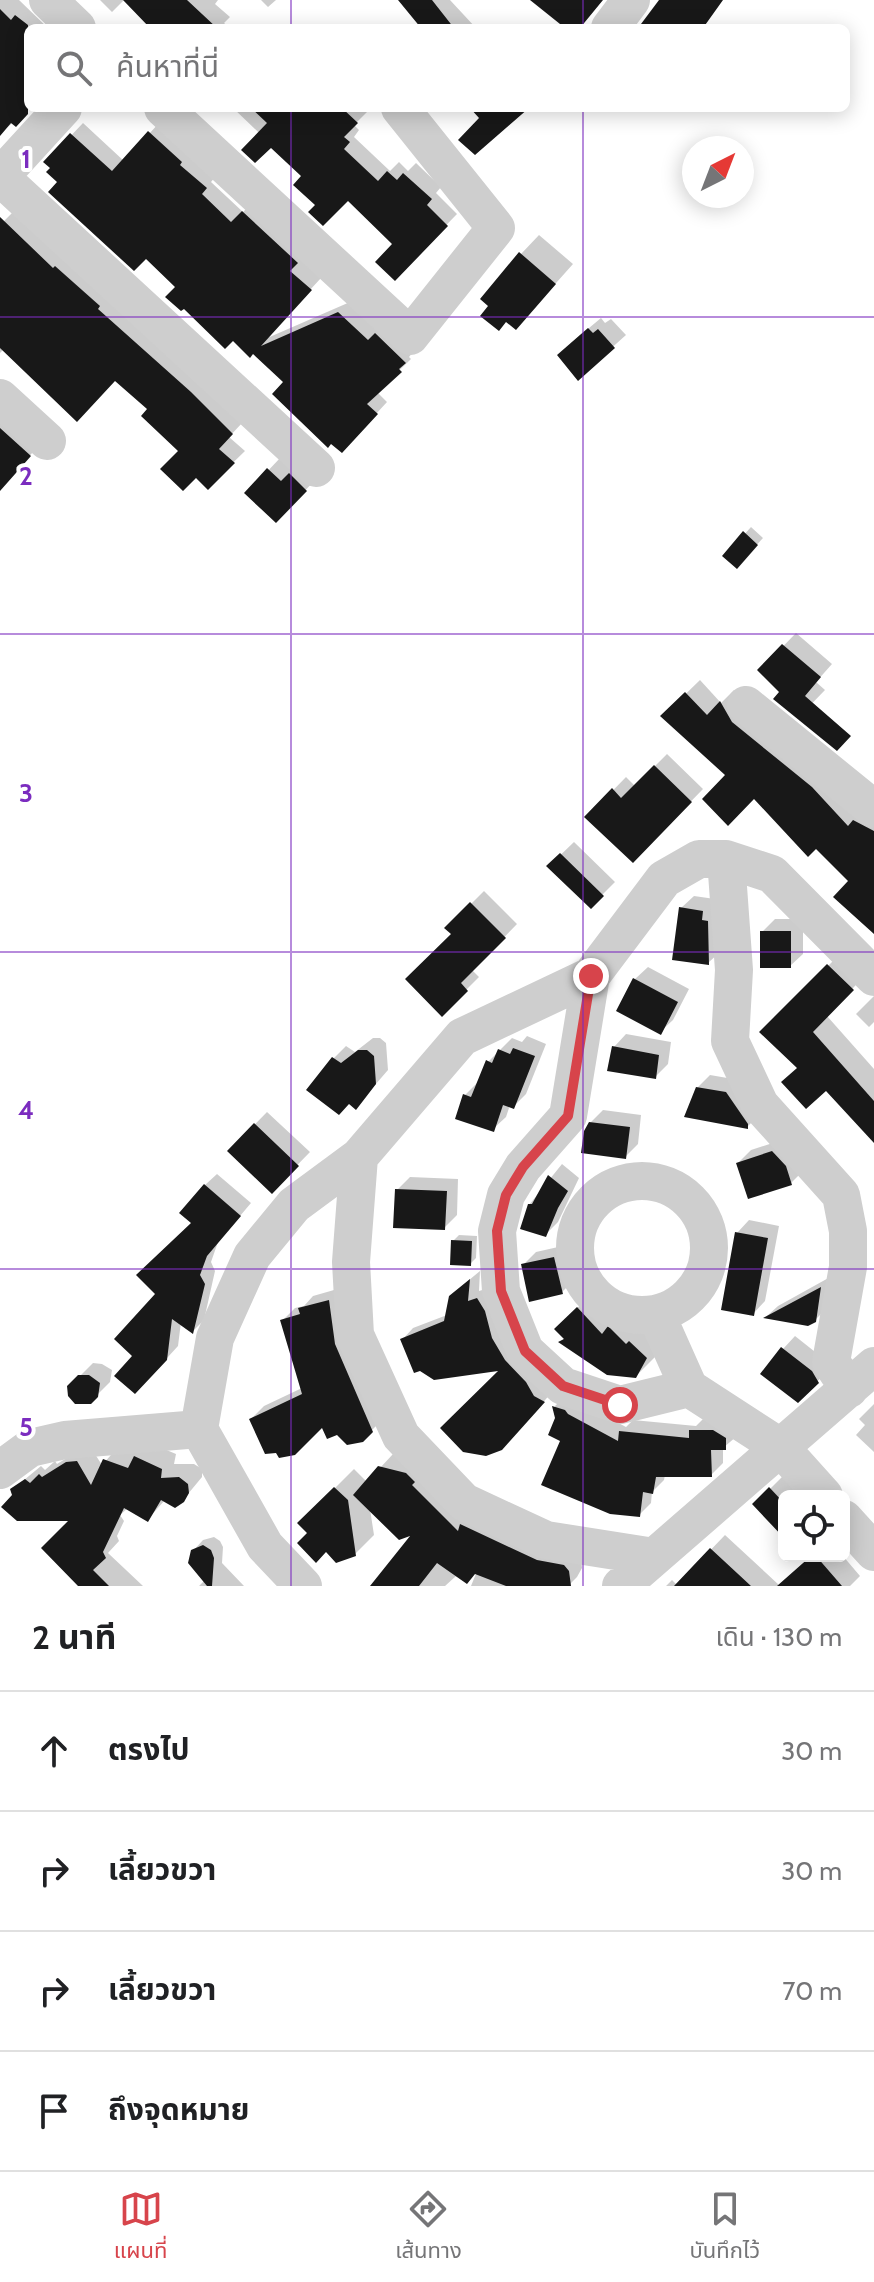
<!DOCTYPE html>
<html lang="th">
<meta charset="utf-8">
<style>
body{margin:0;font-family:Cabin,"Noto Sans Thai",sans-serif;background:#f2f2f2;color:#202124}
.controls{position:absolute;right:24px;bottom:24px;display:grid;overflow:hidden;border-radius:12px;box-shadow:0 4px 20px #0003}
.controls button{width:72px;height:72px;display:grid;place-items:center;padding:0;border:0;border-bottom:2px solid #e0e0e0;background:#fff;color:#202124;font:40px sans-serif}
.compass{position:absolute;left:682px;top:136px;width:72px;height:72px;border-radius:50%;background:#fff;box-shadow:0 4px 20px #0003;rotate:42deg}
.stop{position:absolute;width:24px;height:24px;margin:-18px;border:6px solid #d7444b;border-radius:50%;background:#fff}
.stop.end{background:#d7444b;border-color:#fff;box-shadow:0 2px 8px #0008}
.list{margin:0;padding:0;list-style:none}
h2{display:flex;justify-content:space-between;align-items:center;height:104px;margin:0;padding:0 32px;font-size:34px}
h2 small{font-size:26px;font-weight:400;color:#757577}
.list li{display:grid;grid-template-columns:52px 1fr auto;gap:24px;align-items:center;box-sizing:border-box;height:120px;padding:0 32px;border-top:2px solid #e0e0e0}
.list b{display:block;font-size:30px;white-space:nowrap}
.list em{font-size:26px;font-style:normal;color:#757577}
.icon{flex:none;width:44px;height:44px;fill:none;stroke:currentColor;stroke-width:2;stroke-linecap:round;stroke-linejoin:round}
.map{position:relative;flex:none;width:874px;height:1586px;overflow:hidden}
.search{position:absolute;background:#fff;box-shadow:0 4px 20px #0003;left:24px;right:24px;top:24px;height:88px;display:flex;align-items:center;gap:20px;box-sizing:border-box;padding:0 28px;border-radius:12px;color:#757577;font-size:30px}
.sheet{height:584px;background:#fff}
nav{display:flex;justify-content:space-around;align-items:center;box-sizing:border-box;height:112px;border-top:2px solid #e0e0e0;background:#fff;font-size:22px;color:#757577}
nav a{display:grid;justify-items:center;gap:4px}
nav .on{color:#d7444b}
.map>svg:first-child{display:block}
.shadow{fill:#0003}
.building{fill:#181818}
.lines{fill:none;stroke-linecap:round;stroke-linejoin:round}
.minor{stroke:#cecece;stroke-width:38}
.route{stroke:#d7444b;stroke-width:10}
.grid{fill:none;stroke:#7b2cbf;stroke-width:2;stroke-opacity:0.55}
.grid-label{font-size:26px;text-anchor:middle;font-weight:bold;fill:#7b2cbf;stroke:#fff;stroke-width:8;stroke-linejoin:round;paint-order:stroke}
</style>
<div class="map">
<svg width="874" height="1586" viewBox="0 0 874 1586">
<rect width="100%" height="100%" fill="#fff"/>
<!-- shadow -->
<path class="shadow" d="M 0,0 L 19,0 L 48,28 L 28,28 L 29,108 L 0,134 Z
M 100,0 L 124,0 L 112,12 Z
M 150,0 L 218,0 L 215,4 L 230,17 L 224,23 L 230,28 L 153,28 Z
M 261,0 L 276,0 L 268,7 Z
M 401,0 L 450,0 L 476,28 L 423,28 Z
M 233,108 L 371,108 L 354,125 L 359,130 L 354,137 L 390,171 L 399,162 L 408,171 L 416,163 L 441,187 L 436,193 L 457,214 L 395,278 L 395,244 L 349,198 L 317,205 L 304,176 Z
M 160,122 L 216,176 L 211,182 L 243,212 L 254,201 L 321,278 L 265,339 L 350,302 L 415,350 L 409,357 L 411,359 L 377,392 L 387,402 L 353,439 L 59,182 L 53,168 L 46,162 L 83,123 L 124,161 Z
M 15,210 L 243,422 L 229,437 L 245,451 L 208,487 L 196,475 L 150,409 L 115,378 L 4,349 L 0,353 L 0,225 Z
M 539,235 L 573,264 L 516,328 L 507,320 L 521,254 Z
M 601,318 L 605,323 L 611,319 L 626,335 L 578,378 L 571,343 Z
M 0,409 L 39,445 L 19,468 L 0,470 Z
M 281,457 L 318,477 L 276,521 L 247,493 Z
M 751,527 L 763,538 L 743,560 L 725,556 Z
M 796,633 L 832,664 L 816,682 L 825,690 L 799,717 L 782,692 L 760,670 Z
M 700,680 L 721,703 L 734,690 L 745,709 L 874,811 L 874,923 L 850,881 L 816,846 L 728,775 L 663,716 Z
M 667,754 L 703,789 L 633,861 L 587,817 L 626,777 L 635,786 Z
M 574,842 L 615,882 L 591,906 L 549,866 Z
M 484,891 L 517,924 L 472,970 L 479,977 L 442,1014 L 454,934 L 447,928 Z
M 694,896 L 715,899 L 721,951 L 708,963 L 681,908 Z
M 775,919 L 803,919 L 803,954 L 790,966 L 762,932 Z
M 843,951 L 867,973 L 827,1016 L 874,1069 L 874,1136 L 826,1088 L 762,1032 Z
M 648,967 L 689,989 L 673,1020 L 660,1032 L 635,979 Z
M 874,996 L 874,1022 L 869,1027 L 856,1014 Z
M 626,1034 L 671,1042 L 668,1064 L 655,1077 L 614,1047 Z
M 527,1036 L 546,1044 L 526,1094 L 513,1107 L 510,1105 L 506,1117 L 493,1129 L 465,1095 L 477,1083 L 488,1062 L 512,1038 L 522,1042 Z
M 373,1038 L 380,1038 L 386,1043 L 388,1070 L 356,1107 L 333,1059 L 346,1046 L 355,1052 Z
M 710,1075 L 739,1080 L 759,1115 L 747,1127 L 697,1088 Z
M 603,1110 L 641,1115 L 638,1144 L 625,1157 L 590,1123 Z
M 267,1112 L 310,1152 L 272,1191 L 230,1150 Z
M 785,1139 L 803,1171 L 791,1183 L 738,1163 L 751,1150 Z
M 562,1164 L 579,1178 L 558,1222 L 545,1235 L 529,1205 Z
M 217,1174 L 251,1203 L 218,1242 L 211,1262 L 215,1271 L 204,1320 L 193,1331 L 181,1322 L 178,1346 L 147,1380 L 135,1356 L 158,1294 L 193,1223 L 205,1185 Z
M 410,1177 L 458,1179 L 457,1215 L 444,1228 L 397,1190 Z
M 749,1220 L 779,1226 L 765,1301 L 753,1314 L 737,1233 Z
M 459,1235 L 477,1236 L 476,1258 L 470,1264 L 453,1241 Z
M 567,1245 L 574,1280 L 562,1292 L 523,1265 L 536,1252 Z
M 480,1271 L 479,1291 L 489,1288 L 554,1390 L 513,1436 L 503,1369 L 402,1340 L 413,1328 L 447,1315 L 463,1285 Z
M 832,1276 L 828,1307 L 815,1320 L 767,1316 L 778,1306 Z
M 341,1288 L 385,1417 L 362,1440 L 323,1425 L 251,1419 L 264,1406 L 302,1388 L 282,1321 L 295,1308 L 304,1306 L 313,1296 Z
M 597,1290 L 621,1315 L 628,1309 L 646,1327 L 655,1357 L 636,1376 L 561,1342 L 565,1337 L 575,1310 Z
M 795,1336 L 824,1359 L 830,1369 L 797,1401 L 783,1349 Z
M 93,1363 L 102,1364 L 112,1370 L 110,1382 L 90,1402 L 69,1387 Z
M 566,1395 L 626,1427 L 633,1420 L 696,1426 L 703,1419 L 737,1436 L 723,1448 L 723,1463 L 711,1475 L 665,1475 L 664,1480 L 652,1492 L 651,1503 L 639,1515 L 562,1440 L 555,1406 Z
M 874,1404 L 874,1452 L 856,1435 L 865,1425 L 859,1419 Z
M 150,1443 L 176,1454 L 174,1464 L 194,1464 L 202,1469 L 202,1477 L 183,1500 L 165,1500 L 148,1519 L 128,1508 L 120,1515 L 124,1521 L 117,1536 L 119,1541 L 108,1553 L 143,1586 L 80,1586 L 73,1519 L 14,1495 L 12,1490 L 41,1466 L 45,1470 L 55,1461 L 57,1464 L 83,1448 L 91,1448 L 102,1465 L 119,1446 Z
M 393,1454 L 581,1558 L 582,1568 L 577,1577 L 568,1586 L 471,1586 L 486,1549 L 445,1586 L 372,1586 L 416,1532 L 370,1509 L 374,1535 L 355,1554 L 310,1533 L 300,1523 L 354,1469 L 367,1482 Z
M 783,1476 L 818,1496 L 784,1496 L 784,1535 L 754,1505 Z
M 725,1535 L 779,1585 L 812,1556 L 843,1556 L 860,1576 L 850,1586 L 666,1586 L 672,1580 L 677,1585 Z
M 214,1537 L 220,1541 L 223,1547 L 222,1563 L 244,1586 L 199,1586 L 205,1580 L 193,1551 L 203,1540 Z"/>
<!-- building -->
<path class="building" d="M 123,0 L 187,0 L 217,28 L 150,28 Z
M 398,0 L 432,0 L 454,28 L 421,28 Z
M 530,0 L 603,0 L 580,28 L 565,28 Z
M 659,0 L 723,0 L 703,28 L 638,28 Z
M 0,9 L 11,20 L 15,15 L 28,25 L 28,114 L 16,127 L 11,123 L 0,136 Z
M 251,108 L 342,108 L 358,123 L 344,137 L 350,142 L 344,149 L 378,181 L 387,171 L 397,180 L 403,173 L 432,199 L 427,205 L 448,226 L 395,281 L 375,262 L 392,244 L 348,201 L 323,226 L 308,212 L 315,205 L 293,185 L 301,176 L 271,148 L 255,163 L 241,150 L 267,123 Z
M 470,108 L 529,108 L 475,155 L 458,140 L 479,118 Z
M 148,131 L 182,162 L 180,165 L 207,188 L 202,194 L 231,222 L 242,211 L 298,263 L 290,271 L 312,290 L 261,346 L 338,312 L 368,340 L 375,333 L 406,363 L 399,369 L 402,372 L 367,404 L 378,414 L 342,453 L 331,444 L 328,448 L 272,394 L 283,382 L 253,354 L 250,358 L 233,341 L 225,349 L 184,309 L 181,311 L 165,297 L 175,287 L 146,259 L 134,271 L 48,192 L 57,182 L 46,172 L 50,168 L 43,162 L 70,133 L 112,171 Z
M 0,217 L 53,268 L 55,266 L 100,306 L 98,309 L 191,392 L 233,434 L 219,449 L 235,463 L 208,490 L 196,478 L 183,491 L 160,469 L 178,451 L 141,416 L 147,409 L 115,381 L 77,422 L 0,348 Z
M 519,252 L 556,284 L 516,330 L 506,322 L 499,331 L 480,316 L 488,306 L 480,299 Z
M 588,328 L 593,333 L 598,329 L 615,348 L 578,381 L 557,355 Z
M 0,428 L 31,456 L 0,491 Z
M 267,468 L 281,481 L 289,473 L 307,491 L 276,523 L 244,493 Z
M 743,531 L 758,545 L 737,569 L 722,556 Z
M 782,644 L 821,677 L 805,696 L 851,736 L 837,751 L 773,699 L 779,692 L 757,670 Z
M 685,692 L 707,715 L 720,701 L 732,722 L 812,787 L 848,826 L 853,820 L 874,831 L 874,934 L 833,897 L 848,881 L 816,849 L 808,857 L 754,799 L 728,826 L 702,799 L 725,775 L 660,716 Z
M 654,765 L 692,802 L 633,863 L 584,817 L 612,788 L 621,798 Z
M 560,853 L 604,896 L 591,909 L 546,866 Z
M 470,902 L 506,938 L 461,983 L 468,991 L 442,1017 L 405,979 L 451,934 L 444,928 Z
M 679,907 L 703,911 L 702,920 L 708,921 L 709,965 L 672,960 Z
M 760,931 L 791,931 L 791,968 L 760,968 Z
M 827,964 L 854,990 L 813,1032 L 874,1101 L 874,1143 L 826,1091 L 806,1109 L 781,1082 L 797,1068 L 759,1032 Z
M 633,978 L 678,1002 L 661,1035 L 616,1011 Z
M 612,1046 L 659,1055 L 656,1079 L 607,1071 Z
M 513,1048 L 535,1056 L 514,1109 L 503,1105 L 494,1132 L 455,1119 L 463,1094 L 471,1097 L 486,1060 L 492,1063 L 498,1049 L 510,1054 Z
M 358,1050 L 367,1050 L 374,1056 L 376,1084 L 356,1110 L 349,1104 L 339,1115 L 306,1090 L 332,1057 L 341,1063 Z
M 696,1087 L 726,1092 L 748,1124 L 748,1129 L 684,1117 Z
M 589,1122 L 630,1127 L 626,1159 L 581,1153 L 584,1131 Z
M 254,1123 L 299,1166 L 272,1194 L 227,1151 Z
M 772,1151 L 786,1166 L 792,1185 L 748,1199 L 736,1163 Z
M 548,1175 L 568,1191 L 558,1208 L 546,1237 L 520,1229 L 528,1204 L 532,1204 Z
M 204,1184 L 241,1216 L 207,1256 L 200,1275 L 205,1284 L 193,1334 L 172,1319 L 167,1360 L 135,1394 L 114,1376 L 132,1356 L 114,1339 L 155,1294 L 136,1275 L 191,1223 L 179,1213 Z
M 395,1189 L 447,1191 L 445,1230 L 393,1228 Z
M 735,1232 L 768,1238 L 754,1316 L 721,1310 Z
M 451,1240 L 472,1241 L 471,1266 L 450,1265 Z
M 554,1257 L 563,1294 L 529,1302 L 521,1264 Z
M 470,1279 L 468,1301 L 477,1298 L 485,1311 L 492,1338 L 505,1360 L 526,1382 L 534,1396 L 545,1402 L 502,1450 L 486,1456 L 463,1452 L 440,1428 L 498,1371 L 434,1380 L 420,1371 L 414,1373 L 400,1339 L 444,1321 L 449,1296 Z
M 821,1287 L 816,1322 L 808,1326 L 763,1318 Z
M 329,1300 L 335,1344 L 373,1432 L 363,1442 L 347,1445 L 337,1435 L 327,1439 L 322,1428 L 295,1455 L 279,1458 L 276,1453 L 265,1454 L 249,1419 L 302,1394 L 280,1320 L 300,1314 L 298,1308 Z
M 577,1307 L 602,1334 L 608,1326 L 626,1344 L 629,1341 L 647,1358 L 636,1378 L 607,1375 L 558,1342 L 564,1339 L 554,1329 Z
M 781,1347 L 812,1371 L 819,1383 L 798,1403 L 760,1374 Z
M 78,1375 L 89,1375 L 100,1383 L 98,1397 L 91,1404 L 75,1404 L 68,1396 L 67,1386 Z
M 552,1406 L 565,1410 L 568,1414 L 618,1441 L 619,1431 L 689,1438 L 689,1430 L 713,1430 L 726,1438 L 726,1450 L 711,1450 L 712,1477 L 656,1477 L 653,1494 L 643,1492 L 640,1517 L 610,1514 L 541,1485 L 560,1441 L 548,1435 L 555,1418 Z
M 134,1456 L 162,1469 L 161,1478 L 179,1477 L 188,1484 L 189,1493 L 184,1502 L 175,1508 L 161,1500 L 148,1522 L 124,1508 L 103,1552 L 106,1558 L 93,1570 L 109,1586 L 78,1586 L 41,1548 L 68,1521 L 17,1521 L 1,1507 L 12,1495 L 10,1489 L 25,1479 L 30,1483 L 39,1474 L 42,1477 L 66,1462 L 77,1461 L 91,1485 L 103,1459 L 128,1468 Z
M 378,1466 L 406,1473 L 415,1482 L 412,1485 L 458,1531 L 460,1524 L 537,1560 L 564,1565 L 569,1571 L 571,1586 L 506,1586 L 475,1574 L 467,1584 L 437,1563 L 419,1586 L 370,1586 L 410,1536 L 399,1540 L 353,1495 Z
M 334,1487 L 348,1500 L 356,1556 L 336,1563 L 326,1552 L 316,1563 L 297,1543 L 307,1533 L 297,1523 Z
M 769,1487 L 784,1503 L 784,1538 L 752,1504 Z
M 203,1545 L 211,1550 L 214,1558 L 212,1586 L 207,1586 L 188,1563 L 191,1550 Z
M 710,1548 L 751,1586 L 674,1586 Z
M 811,1556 L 816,1556 L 842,1586 L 777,1586 Z"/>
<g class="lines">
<!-- minor -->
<path class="minor" d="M 48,0 L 77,28
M 610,28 L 631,0
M 63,108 L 0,177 L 316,468
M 163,108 L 410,336 L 496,228 L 400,108
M 0,398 L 47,441
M 746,705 L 874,809
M 726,859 L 734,970 L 730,1041 L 760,1105 L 841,1195 L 848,1231 L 848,1267 L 831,1362 L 849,1389
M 591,976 L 568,1116 L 523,1167 L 506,1195 L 497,1231 L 501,1291 L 525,1351 L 563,1386 L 620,1405 L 689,1388
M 359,1157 L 351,1262 L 355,1335 L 401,1436 L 464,1502 L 546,1540 L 654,1557
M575 1248a67 67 0 1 1 134 0a67 67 0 1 1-134 0Z
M 656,1314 L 689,1388 L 780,1447 L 824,1496
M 0,1470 L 30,1448 L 65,1440 L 199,1429
M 844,1519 L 874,1552
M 303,1586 L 265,1546 L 199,1429 L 215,1338 L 252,1256 L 294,1205 L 359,1157 L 462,1037 L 591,976 L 664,879 L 699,859 L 726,859 L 772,874 L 874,977
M 621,1586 L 874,1366"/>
</g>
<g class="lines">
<!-- route -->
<path class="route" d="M 591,976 L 568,1116 L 523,1167 L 506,1195 L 497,1231 L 501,1291 L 525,1351 L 563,1386 L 620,1405"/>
</g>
<!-- grid -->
<path class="grid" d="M 291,0 L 291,28M 583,0 L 583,28M 291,108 L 291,1586M 583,108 L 583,1586M 0,317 L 874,317M 0,634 L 874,634M 0,952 L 874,952M 0,1269 L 874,1269"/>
<g class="grid-label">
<text x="26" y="168">1</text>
<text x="26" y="485">2</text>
<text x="26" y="802">3</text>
<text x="26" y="1119">4</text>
<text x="26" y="1436">5</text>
</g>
</svg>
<div class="controls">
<button><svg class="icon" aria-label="locate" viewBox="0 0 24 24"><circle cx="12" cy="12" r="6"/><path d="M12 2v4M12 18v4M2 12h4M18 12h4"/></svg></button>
</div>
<svg class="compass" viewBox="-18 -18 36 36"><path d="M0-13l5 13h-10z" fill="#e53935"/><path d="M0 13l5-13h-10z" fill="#757577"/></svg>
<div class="stop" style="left:620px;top:1405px"></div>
<div class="stop end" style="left:591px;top:976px"></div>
<div class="search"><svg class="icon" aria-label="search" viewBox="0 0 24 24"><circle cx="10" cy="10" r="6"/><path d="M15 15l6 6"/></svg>ค้นหาที่นี่</div>
</div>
<section class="sheet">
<h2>2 นาที<small>เดิน · 130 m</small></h2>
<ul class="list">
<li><svg class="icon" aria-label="ahead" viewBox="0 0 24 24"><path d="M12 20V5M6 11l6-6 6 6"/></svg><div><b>ตรงไป</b></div><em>30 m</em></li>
<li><svg class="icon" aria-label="right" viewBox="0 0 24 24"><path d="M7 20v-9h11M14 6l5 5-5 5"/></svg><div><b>เลี้ยวขวา</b></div><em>30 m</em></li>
<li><svg class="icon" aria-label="right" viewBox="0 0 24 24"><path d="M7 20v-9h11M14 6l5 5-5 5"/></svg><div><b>เลี้ยวขวา</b></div><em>70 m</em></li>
<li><svg class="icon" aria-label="arrive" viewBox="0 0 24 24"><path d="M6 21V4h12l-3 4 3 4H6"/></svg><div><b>ถึงจุดหมาย</b></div></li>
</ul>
</section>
<nav>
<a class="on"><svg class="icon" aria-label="map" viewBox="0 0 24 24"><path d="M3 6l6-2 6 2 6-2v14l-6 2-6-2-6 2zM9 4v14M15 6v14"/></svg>แผนที่</a>
<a><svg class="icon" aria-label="directions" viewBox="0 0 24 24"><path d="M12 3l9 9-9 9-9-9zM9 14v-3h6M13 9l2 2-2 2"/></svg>เส้นทาง</a>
<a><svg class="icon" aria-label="saved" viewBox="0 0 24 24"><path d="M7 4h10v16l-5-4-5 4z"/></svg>บันทึกไว้</a>
</nav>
